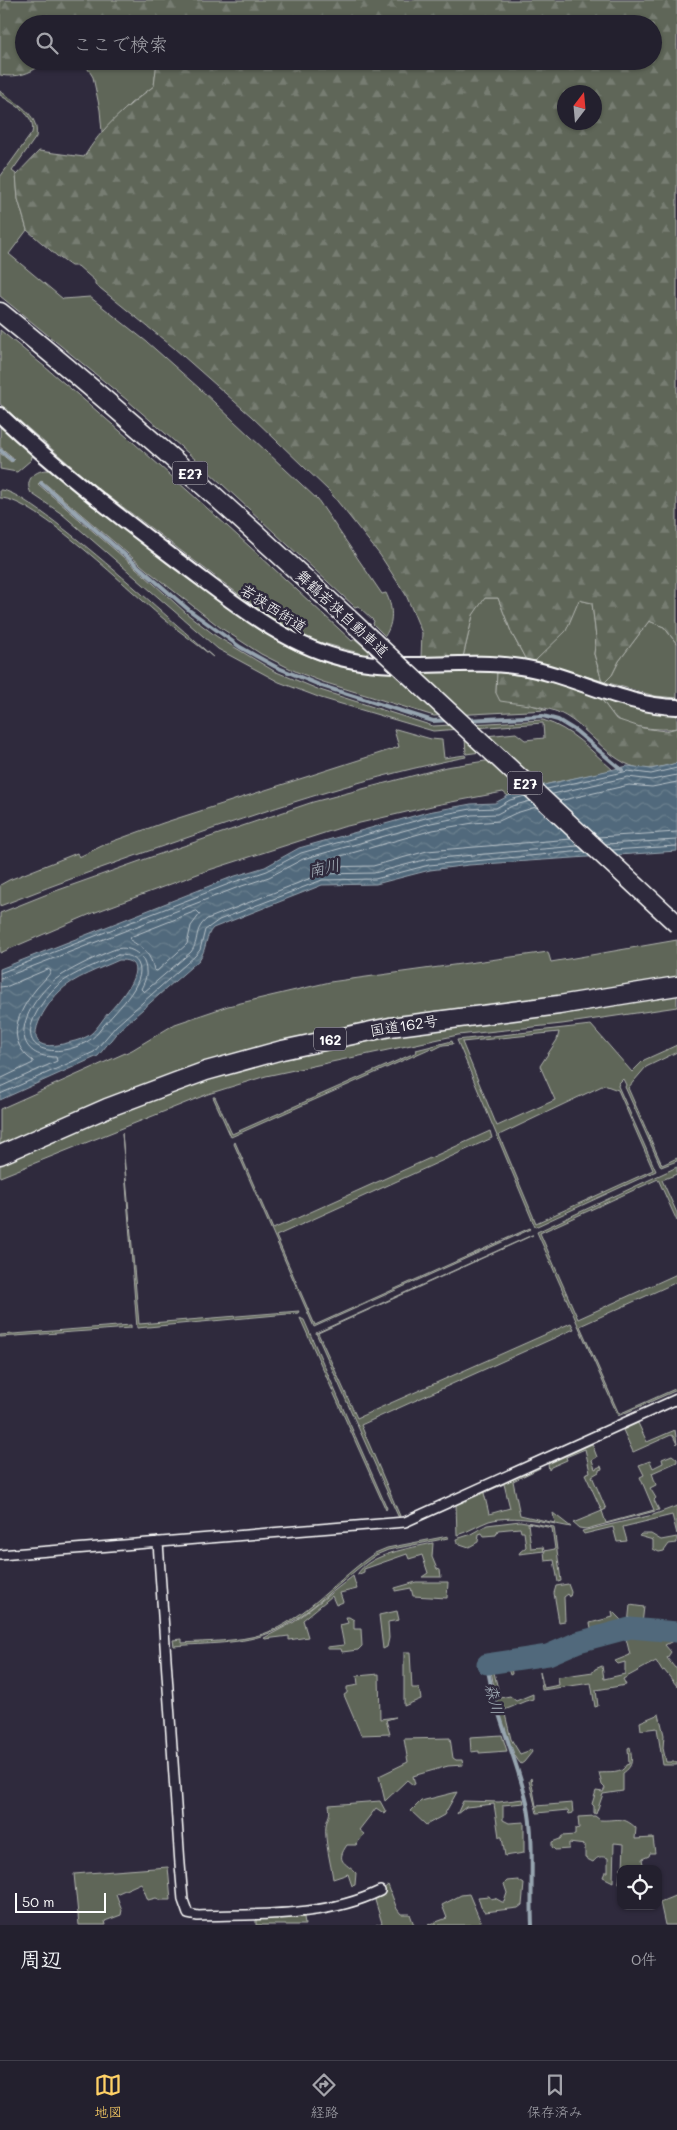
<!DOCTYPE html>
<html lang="ja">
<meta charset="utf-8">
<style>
body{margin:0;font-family:Mali,"Klee One",sans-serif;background:#2b2836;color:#f1f3f6}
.controls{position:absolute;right:15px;bottom:15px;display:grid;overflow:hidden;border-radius:10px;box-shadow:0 1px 4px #0004}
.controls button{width:45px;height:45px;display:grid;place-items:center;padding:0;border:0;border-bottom:1px solid #403e4a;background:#23202e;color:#f1f3f6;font:25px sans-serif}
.compass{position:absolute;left:557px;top:85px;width:45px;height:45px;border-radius:50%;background:#23202e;box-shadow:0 1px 4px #0004;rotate:16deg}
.scale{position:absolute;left:15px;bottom:12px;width:91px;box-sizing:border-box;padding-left:5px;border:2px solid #fff;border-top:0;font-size:14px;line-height:18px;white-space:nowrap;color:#fff;-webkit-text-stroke:4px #2f2a3d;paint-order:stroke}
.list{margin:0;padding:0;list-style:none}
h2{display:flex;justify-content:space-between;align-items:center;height:65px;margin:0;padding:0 20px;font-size:21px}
h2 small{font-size:16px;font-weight:400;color:#a3a3aa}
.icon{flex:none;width:28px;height:28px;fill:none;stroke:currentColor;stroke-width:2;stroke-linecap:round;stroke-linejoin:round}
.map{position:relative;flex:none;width:677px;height:1925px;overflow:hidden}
.search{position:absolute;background:#23202e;box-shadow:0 1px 4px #0004;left:15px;right:15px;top:15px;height:55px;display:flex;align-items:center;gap:12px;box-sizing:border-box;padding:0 18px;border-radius:28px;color:#a3a3aa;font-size:19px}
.sheet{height:135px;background:#23202e}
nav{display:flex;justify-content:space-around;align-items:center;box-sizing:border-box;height:70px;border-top:1px solid #403e4a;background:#23202e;font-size:14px;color:#a3a3aa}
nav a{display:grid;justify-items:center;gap:2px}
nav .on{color:#ffd166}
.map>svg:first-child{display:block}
.grass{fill:#5f6659;stroke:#afb2ac;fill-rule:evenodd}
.forest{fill:url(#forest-firs);stroke:#afb2ac;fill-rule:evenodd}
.water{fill:url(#water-waves);stroke:#97a5b0;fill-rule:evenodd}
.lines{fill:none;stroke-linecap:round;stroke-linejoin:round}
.shore{stroke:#b9c3ca;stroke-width:1}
.stream{stroke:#97a5b0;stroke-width:4}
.river{stroke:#51697b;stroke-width:21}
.street-casing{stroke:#fff;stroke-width:12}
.secondary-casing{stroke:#fff;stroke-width:18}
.highway-casing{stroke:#fff;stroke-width:21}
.street{stroke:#2f2a3d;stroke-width:9}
.secondary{stroke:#2f2a3d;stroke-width:14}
.highway{stroke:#2f2a3d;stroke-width:18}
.highway-bridge-casing{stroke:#fff;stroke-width:21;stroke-linecap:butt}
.highway-bridge{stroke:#2f2a3d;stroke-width:18}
.labels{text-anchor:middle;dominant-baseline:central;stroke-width:5;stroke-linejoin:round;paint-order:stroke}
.shield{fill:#2f2a3d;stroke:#c1bfc5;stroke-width:1}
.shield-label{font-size:14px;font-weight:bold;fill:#fff}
.street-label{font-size:15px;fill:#fff;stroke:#2f2a3d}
.water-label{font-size:16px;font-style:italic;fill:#a8b4bd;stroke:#2f2a3d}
</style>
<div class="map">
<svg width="677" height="1925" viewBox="0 0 677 1925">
<defs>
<pattern id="forest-firs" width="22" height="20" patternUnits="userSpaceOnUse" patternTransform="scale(1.25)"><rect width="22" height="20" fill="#5f6659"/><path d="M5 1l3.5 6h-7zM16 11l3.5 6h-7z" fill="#777d72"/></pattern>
<pattern id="water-waves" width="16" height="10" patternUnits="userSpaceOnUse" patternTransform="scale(1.25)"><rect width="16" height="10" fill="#51697b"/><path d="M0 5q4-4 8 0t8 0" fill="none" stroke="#6b808f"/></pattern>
</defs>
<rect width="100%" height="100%" fill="#2f2a3d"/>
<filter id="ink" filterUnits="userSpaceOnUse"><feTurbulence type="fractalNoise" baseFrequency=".02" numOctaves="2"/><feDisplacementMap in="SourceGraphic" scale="10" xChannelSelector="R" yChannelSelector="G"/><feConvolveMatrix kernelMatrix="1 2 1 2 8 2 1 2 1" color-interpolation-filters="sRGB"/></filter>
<g filter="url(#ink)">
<!-- grass -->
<path class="grass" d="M 83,61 L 157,61 L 154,86 L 131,103 L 102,132 L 100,110 L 93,77 Z
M 0,91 C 16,103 40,114 36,137 L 12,171 L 16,174 L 18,199 L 27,230 L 9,254 L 63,299 L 90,297 L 147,342 L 199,388 L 318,500 L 382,594 L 386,593 C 393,607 394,622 385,636 L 373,624 L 374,621 L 358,606 L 355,607 L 196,460 L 127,400 L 0,296 L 0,177 L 32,133 C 37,115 13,104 0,95 Z
M 0,330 C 122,429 237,534 352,641 L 355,639 L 370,652 L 366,655 L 312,640 L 281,624 L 261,611 L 91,483 L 0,404 Z
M 0,425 L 30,452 L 32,457 L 31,460 L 17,472 L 0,469 L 0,453 L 11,462 L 15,459 L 0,447 Z
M 46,470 L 52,471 C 96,507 141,541 187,576 C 236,613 284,655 346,668 C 395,677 447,670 497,672 L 496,693 L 547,710 L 434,716 L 323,682 L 297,672 L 261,654 L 221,628 L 147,570 L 42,481 L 38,484 L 143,574 L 186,613 L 216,636 L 274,671 L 320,690 L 433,726 L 543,720 C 572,729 590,750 613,770 L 548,784 L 508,796 L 503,792 L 436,805 L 343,827 L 203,872 L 93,913 L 0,953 L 0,913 L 50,893 L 154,856 L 313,802 L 446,767 L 505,758 L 503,749 L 466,754 L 465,738 L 516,733 L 525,740 L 544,738 L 543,723 L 433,731 L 321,698 L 279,682 L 218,649 L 62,514 L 31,493 C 24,481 34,471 46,470 Z
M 0,490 C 27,487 183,631 213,657 C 197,644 180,632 165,620 C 133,594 36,498 0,498 Z
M 484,598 L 498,598 L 512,634 L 526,660 L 463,657 L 473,615 Z
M 579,600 L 592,603 L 596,638 L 594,654 L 602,681 L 535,661 L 565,631 Z
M 649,621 L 664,627 L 677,644 L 677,698 L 655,696 L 605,682 L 612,675 L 619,661 Z
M 598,695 L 632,707 L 677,715 L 677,728 C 662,731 627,728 615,717 C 609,711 604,702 598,695 Z
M 396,729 L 431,739 L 442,740 L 444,758 L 465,755 L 466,757 C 373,775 282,805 192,836 C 128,858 63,881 0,906 L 0,885 L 9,880 L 77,853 L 79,857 L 108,843 L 163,823 L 399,747 L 394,730 Z
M 677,940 L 677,980 L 356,1027 L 0,1148 L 0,1109 L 132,1050 L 175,1024 L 228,1006 L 330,982 L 548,952 L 551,962 Z
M 677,992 L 677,1007 L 562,1024 L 458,1035 L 266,1076 L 208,1094 L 0,1177 L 0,1161 L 208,1077 L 359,1039 Z
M 591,1025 L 632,1072 L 644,1060 L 677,1045 L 677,1052 L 646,1067 L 628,1088 L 662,1165 L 677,1158 L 677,1161 L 661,1167 L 625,1087 L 626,1085 L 623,1079 L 619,1083 L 618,1086 L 656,1171 L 535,1227 L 457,1040 ZM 559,1032 L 557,1040 L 540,1066 L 555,1100 L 497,1126 L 462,1042 ZM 604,1085 L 618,1090 L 653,1170 L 536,1223 L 499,1135 Z
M 452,1041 L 453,1044 L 443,1045 L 433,1050 L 431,1048 L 231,1137 L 213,1097 L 215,1097 L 232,1134 L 417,1052 L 416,1050 Z
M 490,1131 L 492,1138 L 276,1236 L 315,1325 L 530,1228 L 531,1229 L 314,1327 L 234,1144 L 235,1142 L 273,1229 Z
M 122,1133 L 139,1324 L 299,1311 L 298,1313 L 137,1328 Z
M 677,1167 L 677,1174 L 662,1180 L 677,1213 L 677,1221 L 658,1179 L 540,1233 L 578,1319 L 677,1274 L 677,1282 L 580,1326 L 619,1414 L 677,1388 L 677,1390 L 618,1416 L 537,1232 Z
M 532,1235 L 533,1235 L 318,1333 L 357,1418 L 571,1323 L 574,1329 L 361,1425 L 400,1516 L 398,1516 L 316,1333 Z
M 300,1318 L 304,1320 L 387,1508 L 386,1510 Z
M 131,1325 L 131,1328 L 0,1337 L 0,1335 Z
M 638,1423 L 647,1442 L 675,1430 L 677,1444 L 673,1436 L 671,1435 L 633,1452 L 623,1430 Z
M 592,1444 L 597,1457 L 592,1460 L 595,1469 L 601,1466 L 602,1469 L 599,1470 L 599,1472 L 592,1476 L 606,1509 L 602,1511 L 606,1523 L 654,1510 L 640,1477 L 644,1475 L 639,1465 L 650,1461 L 653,1468 L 663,1463 L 662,1459 L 672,1455 L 677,1459 L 677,1462 L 652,1473 L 656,1485 L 650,1488 L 656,1498 L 654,1500 L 659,1510 L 586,1529 L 579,1528 L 573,1523 L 602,1511 L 585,1474 L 590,1472 L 585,1449 L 566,1457 L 567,1460 L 551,1467 L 549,1470 L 548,1464 Z
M 537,1467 L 540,1468 L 513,1481 L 520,1515 L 555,1523 L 553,1513 L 571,1527 C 544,1522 516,1514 489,1521 C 478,1525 468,1532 457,1535 L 456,1504 ZM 504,1484 L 510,1508 L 489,1514 L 484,1493 Z
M 677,1506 L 677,1534 L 672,1515 L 623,1527 L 627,1541 L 617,1542 L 613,1527 L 584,1534 L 582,1531 L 653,1515 Z
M 520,1521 L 554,1527 L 561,1581 L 558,1582 L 554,1560 L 545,1561 L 544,1551 L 519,1554 L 520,1552 L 526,1547 L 524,1532 L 521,1532 L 520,1528 L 498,1530 L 496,1535 L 484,1536 L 482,1533 L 479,1534 L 478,1542 L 469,1547 L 457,1543 L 456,1539 L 469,1535 L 487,1525 ZM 528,1523 L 552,1528 L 555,1549 L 544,1551 L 543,1547 L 531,1548 Z
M 641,1534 L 651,1534 L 661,1540 L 677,1537 L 677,1543 L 669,1544 L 664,1551 L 659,1552 L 653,1549 L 653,1540 L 639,1536 Z
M 448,1536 L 448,1538 L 388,1550 L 376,1555 C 342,1578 309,1617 272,1632 C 242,1645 205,1643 174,1646 L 173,1640 L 182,1639 L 182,1643 C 209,1641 237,1642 263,1634 C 305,1620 339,1577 375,1553 L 387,1548 Z
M 433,1543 L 432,1557 L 437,1569 L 440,1570 L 441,1577 L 422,1577 L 428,1573 L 422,1555 L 409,1559 L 407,1554 L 364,1569 L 364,1572 L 357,1575 C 368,1554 411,1548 433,1543 Z
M 353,1576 L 357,1589 L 340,1593 L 343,1602 L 336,1605 L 332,1596 L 303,1620 L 308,1637 L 289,1640 L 289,1636 L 265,1639 L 264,1638 L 294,1622 Z
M 416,1582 L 448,1582 L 447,1598 L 413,1596 L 411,1588 L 395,1591 L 395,1588 Z
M 568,1584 L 571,1592 L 570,1597 L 568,1594 L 564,1597 L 565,1621 L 559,1622 L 554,1593 L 556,1586 Z
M 630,1605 L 644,1607 L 642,1624 L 669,1627 L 677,1624 L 677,1630 L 674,1626 L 672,1629 L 628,1624 Z
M 397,1611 L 399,1620 L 388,1622 L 389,1638 L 387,1647 L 383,1649 L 379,1615 Z
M 612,1611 L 627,1626 L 588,1636 L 587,1634 L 592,1633 L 590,1623 L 613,1617 Z
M 346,1617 L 349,1617 L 354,1620 L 354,1629 L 361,1629 L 362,1646 L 358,1650 L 342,1652 L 341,1649 L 327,1649 L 327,1647 L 344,1645 L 340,1625 L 348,1623 Z
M 625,1631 L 677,1634 L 677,1639 L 665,1645 L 671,1652 L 667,1658 L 675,1668 L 677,1668 L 677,1686 L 664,1670 L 662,1671 L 656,1661 L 623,1679 L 626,1685 L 596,1690 L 598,1706 L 595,1707 L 591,1683 L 542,1690 L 540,1672 L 544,1688 L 559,1685 L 558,1677 L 593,1672 L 595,1669 L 602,1666 L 604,1679 L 625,1674 L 625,1662 L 618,1664 L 615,1661 L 630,1655 L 625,1634 L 590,1644 L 551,1660 L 530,1664 L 529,1662 L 511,1665 L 512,1674 L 510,1675 L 507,1665 L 493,1668 L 500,1698 L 510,1696 L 516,1701 L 533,1694 L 533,1699 C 522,1701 514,1707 504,1710 L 511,1739 L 520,1754 L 531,1750 L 532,1752 L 524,1762 L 521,1764 C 505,1748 494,1689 490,1665 L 548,1657 L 578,1644 Z
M 404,1652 L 410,1652 L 412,1688 L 419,1688 L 421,1699 L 404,1706 Z
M 379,1674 L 380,1719 L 396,1717 L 386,1720 L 390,1734 L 361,1735 L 344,1695 L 347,1693 L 347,1687 L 358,1685 L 357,1676 Z
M 659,1714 L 664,1735 L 663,1748 L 666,1762 L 677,1762 L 677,1765 L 663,1765 L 657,1728 L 641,1730 L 640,1722 Z
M 502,1735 L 507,1751 L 479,1753 L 479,1751 L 471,1752 L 470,1737 Z
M 450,1738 L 453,1758 L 456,1760 L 462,1760 L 463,1765 L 448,1766 L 413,1776 L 415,1784 L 413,1785 L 407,1780 L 385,1801 L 379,1776 L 408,1762 L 404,1739 Z
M 630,1747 C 632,1758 634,1766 623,1773 L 623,1791 L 603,1794 L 596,1814 L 594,1813 L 594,1806 L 592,1804 L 596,1791 L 603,1792 L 605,1788 L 602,1785 L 599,1773 C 609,1772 622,1775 626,1765 L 629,1764 L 628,1748 Z
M 531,1778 L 536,1806 L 572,1803 L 573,1813 L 569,1814 L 568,1810 L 537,1813 L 529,1781 Z
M 457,1792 L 444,1815 L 426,1825 L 411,1811 L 421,1801 Z
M 523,1799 L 524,1803 L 503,1805 L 503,1820 L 509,1823 L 524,1822 L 524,1853 L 505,1856 L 502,1837 L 499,1837 L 494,1804 L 466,1807 L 457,1814 L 463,1801 L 499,1802 Z
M 380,1801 L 386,1812 L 385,1814 L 376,1808 L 359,1830 L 364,1834 L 356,1845 L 347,1845 C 335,1862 345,1862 356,1873 L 355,1885 L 352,1886 L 348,1874 L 333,1879 C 331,1864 324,1839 326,1825 C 328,1816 331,1815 329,1805 Z
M 595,1816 L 600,1820 C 617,1821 622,1815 636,1828 L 635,1839 L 653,1838 L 655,1853 L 650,1853 L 649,1856 L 642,1859 L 644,1869 L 621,1869 L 621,1883 L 619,1883 L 621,1867 L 623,1867 L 624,1844 L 614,1843 L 613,1882 L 603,1877 L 605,1872 L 608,1872 L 608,1858 C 601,1856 598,1856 593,1862 L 585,1858 L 585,1845 L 569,1843 L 569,1849 L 555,1850 L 552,1847 L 552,1842 L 560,1839 L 562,1836 L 575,1835 L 575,1829 L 579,1828 L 578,1817 Z
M 168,1867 L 171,1900 L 161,1900 L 156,1898 L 148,1900 L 141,1883 L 116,1894 L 122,1910 L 121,1915 L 105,1921 L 106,1925 L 79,1925 L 74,1874 Z
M 518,1880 L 524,1884 L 522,1905 L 518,1908 L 485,1912 L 481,1907 L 478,1897 L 489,1896 L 491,1899 L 495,1898 L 502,1902 L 504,1902 L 507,1893 L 504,1884 L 507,1881 Z
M 388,1885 L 397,1909 L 401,1914 L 410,1914 L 414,1925 L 376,1925 L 382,1923 L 374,1897 Z
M 469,1894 L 482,1925 L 428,1925 L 447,1918 L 442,1905 L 461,1895 Z
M 677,1895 L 677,1925 L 665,1925 L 660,1902 Z
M 304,1917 L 305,1925 L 256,1925 L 256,1919 Z"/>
<!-- forest -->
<path class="forest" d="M 0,0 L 677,0 L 677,644 L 664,627 L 649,621 L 619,661 L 612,675 L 605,682 L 602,681 L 594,654 L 596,638 L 592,603 L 579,600 L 566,631 L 535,661 L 526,660 L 512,634 L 498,598 L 485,598 L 473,615 L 463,657 L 421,657 L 422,633 L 406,595 L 380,555 L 330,492 L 251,416 L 174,348 L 95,284 L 95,281 L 78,266 L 71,266 L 57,256 L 27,230 L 18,199 L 16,175 L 39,151 L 84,157 C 101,128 127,106 154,86 L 157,61 L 653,61 L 653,24 L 24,24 L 24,61 L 58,61 L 54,64 L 42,64 C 30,74 16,78 0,75 ZM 564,92 L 594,92 L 594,122 L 564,122 Z
M 497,672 L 554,681 L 598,695 L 616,719 L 643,728 L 665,731 L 677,728 L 677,763 C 669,765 659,768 650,769 C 612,770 592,728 560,713 C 542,705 519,704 500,701 L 496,693 Z"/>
<!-- water -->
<path class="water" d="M 677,763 L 677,851 L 469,865 L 430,870 L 376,884 L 322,885 L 213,928 C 205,936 207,949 199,960 L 119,1030 L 98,1056 L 0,1100 L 0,969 L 232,877 L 265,867 L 299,848 L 428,812 L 471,804 L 495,803 L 508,796 L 548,784 L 628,766 L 651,769 ZM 119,960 C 156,959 118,1003 108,1013 C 102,1020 96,1031 88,1036 C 81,1040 71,1042 63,1044 C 15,1055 42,1009 59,992 C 72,978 102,968 119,960 Z"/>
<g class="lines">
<!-- shore -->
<path class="shore" d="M 547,789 L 628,771 L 651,774 L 677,768
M 553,794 L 628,777 L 652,780 L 677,775
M 559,801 L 629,785 L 652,787 L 677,782
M 536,807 L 516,813 L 499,821 L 473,823 L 433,830 L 320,862 L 318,865 L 320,867 L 373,866 L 427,851 L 571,839
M 598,837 L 677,832
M 605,844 L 677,840
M 612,850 L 677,846
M 197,911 L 200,914 L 191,926 L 187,944 L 157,971 L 154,970 C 151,954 143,948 130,940 L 131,937 Z
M 118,955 C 126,955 134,956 138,963 C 149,983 111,1015 100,1030 C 81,1058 7,1063 38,1010 C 43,1002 50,992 57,986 C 72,973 100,963 118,955 Z
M 0,973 L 234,882 L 267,871 L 301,853 L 429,817 L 471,809 L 496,808 L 510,800 L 525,796
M 0,979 L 236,888 L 269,877 L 303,859 L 431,823 L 472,815 L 497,814 L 512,806 L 530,801
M 0,987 L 8,986 L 48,969 L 51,971 C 48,977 41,983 36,989 C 18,1012 4,1040 33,1061 L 33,1063 L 0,1079
M 0,1087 L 57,1061 L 56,1057 C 43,1057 30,1054 25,1040 C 19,1020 38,996 51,983 C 60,974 103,953 116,949 C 131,945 146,956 146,971 C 147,977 144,983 141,989 L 144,992 L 191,952 C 200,940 193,930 207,919 L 321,874 L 374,873 L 428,859 L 578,846
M 0,1094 L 94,1052 L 116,1026 L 195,956 L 200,950 L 205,930 L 219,920 L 322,880 L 375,879 L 429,865 L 584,851"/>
<!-- stream -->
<path class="stream" d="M 0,450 L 12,460
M 41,483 L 189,610 L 240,647 L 276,667 L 322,686 L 433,721 L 450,720
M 467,720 L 543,716 L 558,720 L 576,731 L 622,770
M 487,1664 C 494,1712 516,1756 527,1803 C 535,1838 530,1887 532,1925"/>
<!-- river -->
<path class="river" d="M 487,1664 L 548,1655 L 578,1642 L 630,1628 L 677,1632"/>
<!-- street casing -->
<g class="street-casing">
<path id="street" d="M 158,1542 L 180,1864 L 183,1900 L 188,1914 L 198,1916 C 259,1914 324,1918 380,1891
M 0,1555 L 405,1522 L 677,1399"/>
</g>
<!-- secondary casing -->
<g class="secondary-casing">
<path id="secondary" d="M 0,415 C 56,468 117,515 178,561 C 231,600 283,646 349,660 C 405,672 464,658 521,667 C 574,675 623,706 677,707"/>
</g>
<!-- highway casing -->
<g class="highway-casing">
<path id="highway" d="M 0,312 C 130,417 252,529 374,642
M 0,1155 L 107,1108 L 176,1082 L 206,1071 L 282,1050 L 390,1027 L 559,1005 L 677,986"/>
</g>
<!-- street -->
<use href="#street" class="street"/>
<!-- secondary -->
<use href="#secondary" class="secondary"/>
<!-- highway -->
<use href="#highway" class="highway"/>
<!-- highway-bridge casing -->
<g class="highway-bridge-casing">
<path id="highway-bridge" d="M 374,642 L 677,924"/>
</g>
<!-- highway-bridge -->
<use href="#highway-bridge" class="highway-bridge"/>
</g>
</g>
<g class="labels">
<!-- shield labels -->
<g class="shield">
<rect x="172.5" y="461.5" width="35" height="23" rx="4"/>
<rect x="507.5" y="771.5" width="35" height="23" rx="4"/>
<rect x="314" y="1027.5" width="32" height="23" rx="4"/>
</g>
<g class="shield-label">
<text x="190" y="473">E27</text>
<text x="525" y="783">E27</text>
<text x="330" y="1039">162</text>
</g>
<!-- street labels -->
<g class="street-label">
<text transform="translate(274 608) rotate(33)">若狭西街道</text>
<text transform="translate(343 613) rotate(43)">舞鶴若狭自動車道</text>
<text transform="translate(404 1025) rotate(-9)">国道162号</text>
</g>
<!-- water labels -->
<g class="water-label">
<text transform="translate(324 867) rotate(-12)">南川</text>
<text transform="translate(495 1699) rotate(76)">森川</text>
</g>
</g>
</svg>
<div class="controls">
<button><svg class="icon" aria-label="locate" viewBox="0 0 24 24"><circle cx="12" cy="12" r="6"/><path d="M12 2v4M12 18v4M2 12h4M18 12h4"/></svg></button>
</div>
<svg class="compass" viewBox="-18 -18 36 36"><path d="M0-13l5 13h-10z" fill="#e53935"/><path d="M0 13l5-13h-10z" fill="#a3a3aa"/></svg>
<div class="scale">50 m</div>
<div class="search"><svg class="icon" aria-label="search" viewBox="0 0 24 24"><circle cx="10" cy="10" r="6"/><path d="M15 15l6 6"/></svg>ここで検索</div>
</div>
<section class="sheet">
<h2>周辺<small>0件</small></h2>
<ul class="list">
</ul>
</section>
<nav>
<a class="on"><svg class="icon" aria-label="map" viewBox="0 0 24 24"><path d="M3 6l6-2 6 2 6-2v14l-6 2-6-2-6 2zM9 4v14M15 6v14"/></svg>地図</a>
<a><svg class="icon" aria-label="directions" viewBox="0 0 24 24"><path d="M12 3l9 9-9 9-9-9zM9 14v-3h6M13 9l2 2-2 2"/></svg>経路</a>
<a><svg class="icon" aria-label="saved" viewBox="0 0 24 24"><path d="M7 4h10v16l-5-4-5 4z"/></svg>保存済み</a>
</nav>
